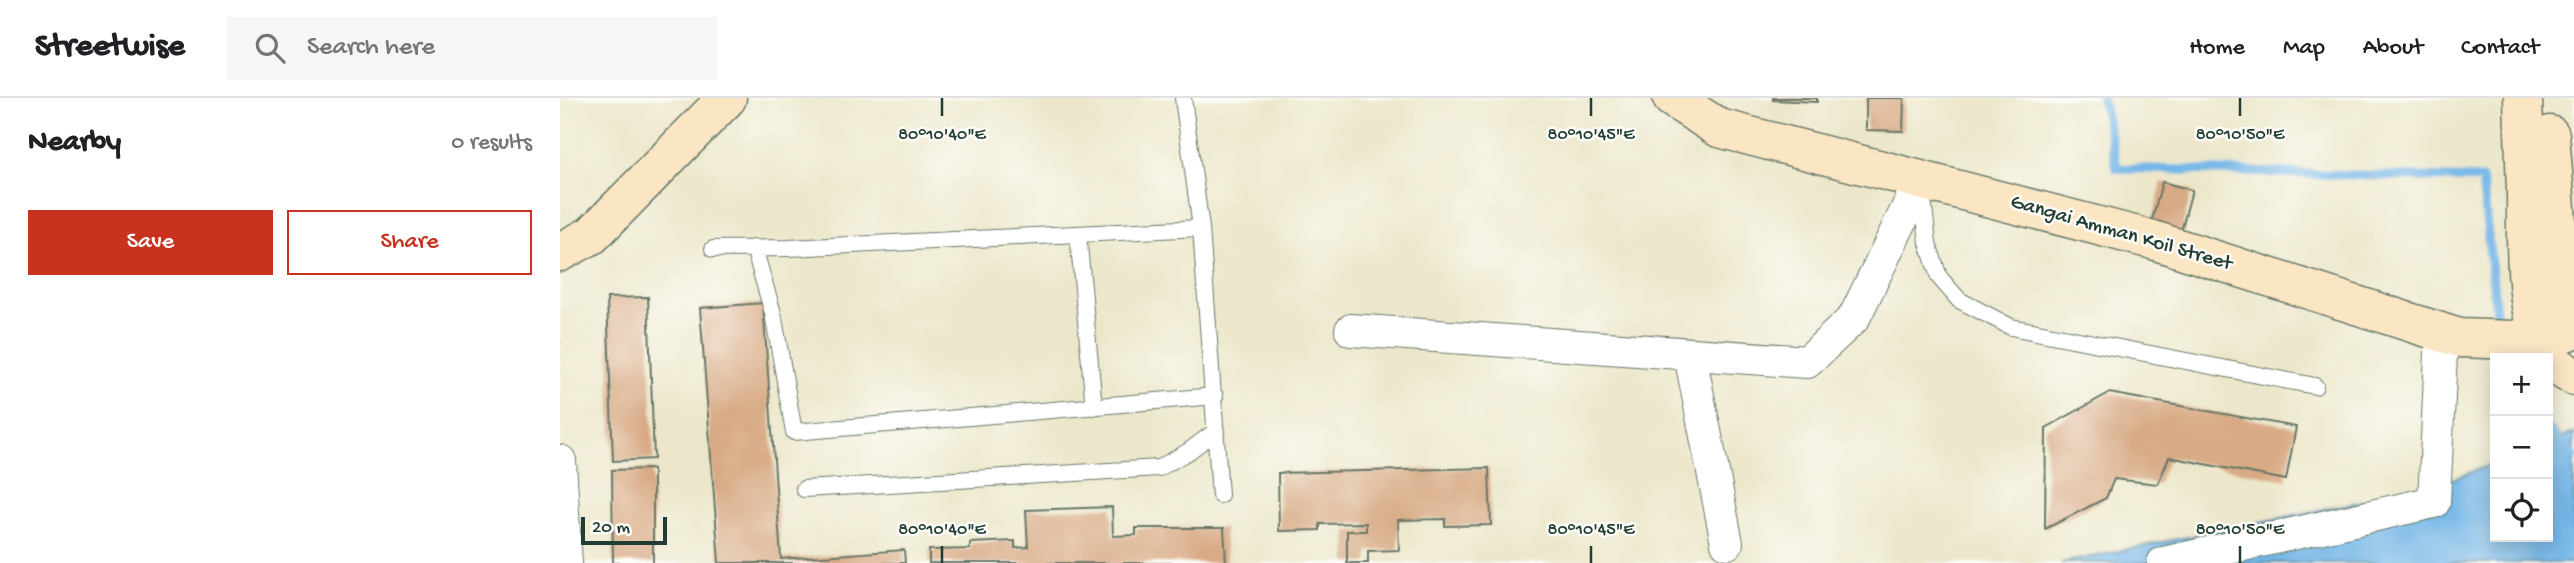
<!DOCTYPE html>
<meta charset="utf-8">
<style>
body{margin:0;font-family:"Gochi Hand",sans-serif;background:#f6f6f6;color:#202124}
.controls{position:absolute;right:21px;bottom:21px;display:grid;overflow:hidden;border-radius:0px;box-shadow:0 4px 18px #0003}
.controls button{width:63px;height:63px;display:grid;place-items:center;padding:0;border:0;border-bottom:2px solid #e0e0e0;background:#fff;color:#202124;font:35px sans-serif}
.scale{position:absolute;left:21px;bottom:18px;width:86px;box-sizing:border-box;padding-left:7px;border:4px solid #1f3d34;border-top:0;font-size:19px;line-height:24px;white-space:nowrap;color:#1f3d34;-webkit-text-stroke:5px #fdfcf7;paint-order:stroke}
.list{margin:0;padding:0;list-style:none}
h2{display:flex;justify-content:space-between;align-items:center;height:91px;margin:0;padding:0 28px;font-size:30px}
h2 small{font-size:23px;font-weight:400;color:#757577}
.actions{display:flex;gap:14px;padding:21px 28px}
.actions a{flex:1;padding:16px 0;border:2px solid #c8321e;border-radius:0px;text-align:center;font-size:24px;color:#c8321e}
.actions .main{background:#c8321e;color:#fff}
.icon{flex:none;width:38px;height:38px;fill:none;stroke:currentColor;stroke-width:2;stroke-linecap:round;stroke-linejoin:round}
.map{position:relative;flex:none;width:2014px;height:465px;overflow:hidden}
header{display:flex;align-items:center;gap:42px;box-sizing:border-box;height:98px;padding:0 35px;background:#fff;border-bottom:2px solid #e0e0e0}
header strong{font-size:33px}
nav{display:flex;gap:38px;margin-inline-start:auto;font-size:24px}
.search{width:490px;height:63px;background:#f6f6f6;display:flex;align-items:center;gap:18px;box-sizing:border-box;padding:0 24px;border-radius:0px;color:#757577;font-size:26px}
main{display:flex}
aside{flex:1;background:#fff}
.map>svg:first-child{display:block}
.water{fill:#72b5e7;stroke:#48798e;stroke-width:2}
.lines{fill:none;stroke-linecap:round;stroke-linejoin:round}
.stream{stroke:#72b5e7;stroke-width:9}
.building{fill:#d8aa85}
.lane-casing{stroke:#677868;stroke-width:18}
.street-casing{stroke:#677868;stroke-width:34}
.secondary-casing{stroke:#677868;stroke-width:41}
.lane{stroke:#fff;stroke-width:16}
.street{stroke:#fff;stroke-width:32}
.secondary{stroke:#fbe6c4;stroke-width:38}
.ticks{fill:none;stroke:#1f3d34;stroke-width:2.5}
.labels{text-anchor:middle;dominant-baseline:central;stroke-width:5;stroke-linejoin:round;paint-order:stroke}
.street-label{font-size:21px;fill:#1f3d34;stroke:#fdfcf7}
.ticks-label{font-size:18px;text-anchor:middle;fill:#1f3d34;stroke:#fdfcf7;stroke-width:5;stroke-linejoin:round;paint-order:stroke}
</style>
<header>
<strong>Streetwise</strong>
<div class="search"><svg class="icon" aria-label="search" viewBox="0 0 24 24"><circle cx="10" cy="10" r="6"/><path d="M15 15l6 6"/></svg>Search here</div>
<nav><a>Home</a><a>Map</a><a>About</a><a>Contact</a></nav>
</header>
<main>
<aside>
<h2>Nearby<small>0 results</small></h2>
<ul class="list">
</ul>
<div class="actions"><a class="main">Save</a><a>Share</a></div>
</aside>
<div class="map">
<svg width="2014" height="465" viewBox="0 0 2014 465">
<rect width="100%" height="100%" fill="#fdfcf7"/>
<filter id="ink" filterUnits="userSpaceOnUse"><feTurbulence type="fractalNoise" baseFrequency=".0143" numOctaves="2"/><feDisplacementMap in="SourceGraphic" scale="14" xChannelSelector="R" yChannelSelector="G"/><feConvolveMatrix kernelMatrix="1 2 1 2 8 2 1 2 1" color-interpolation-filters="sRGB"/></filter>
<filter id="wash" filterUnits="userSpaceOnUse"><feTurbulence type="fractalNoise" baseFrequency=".00686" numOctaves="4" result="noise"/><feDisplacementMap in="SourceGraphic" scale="28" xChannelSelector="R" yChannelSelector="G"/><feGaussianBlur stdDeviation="1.57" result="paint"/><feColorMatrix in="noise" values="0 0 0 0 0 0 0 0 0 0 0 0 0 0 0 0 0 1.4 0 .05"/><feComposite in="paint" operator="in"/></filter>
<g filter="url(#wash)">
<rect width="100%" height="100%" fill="#ece7ca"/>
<!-- water -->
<path class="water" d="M 2014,335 L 2014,465 L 1501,465 L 1872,389 L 1935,365 L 1935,439 L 1988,439 L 1988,345 Z"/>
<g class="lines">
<!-- stream -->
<path class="stream" d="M 1542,0 L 1557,70 L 1922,81 L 1938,233
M 1988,330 L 2014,359"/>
</g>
<g id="blocks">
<!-- building -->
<path class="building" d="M 1213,0 L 1257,0 L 1257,4 L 1213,2 Z
M 1306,0 L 1344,0 L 1343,33 L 1306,32 Z
M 1602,84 L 1632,92 L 1620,137 L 1590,130 Z
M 88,199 L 94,361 L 53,363 L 47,200 Z
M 203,205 L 221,461 L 344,452 L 345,465 L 159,465 L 140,210 Z
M 1549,295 L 1736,329 L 1726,382 L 1609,359 L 1598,386 L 1554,381 L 1546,400 L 1485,431 L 1486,330 Z
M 929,370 L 931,427 L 885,428 L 885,421 L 838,422 L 839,452 L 808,453 L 808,465 L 787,465 L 787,433 L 806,433 L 806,425 L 760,426 L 760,432 L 719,433 L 718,375 Z
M 93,371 L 93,465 L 53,465 L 52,372 Z
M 552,409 L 553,438 L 576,437 L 576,430 L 664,430 L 666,465 L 369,465 L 369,452 L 410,451 L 410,445 L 455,443 L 455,450 L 468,449 L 466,412 Z"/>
</g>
</g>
<g filter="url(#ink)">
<use href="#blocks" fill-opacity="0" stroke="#677868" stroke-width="2"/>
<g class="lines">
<!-- lane casing -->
<g class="lane-casing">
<path id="lane" d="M 623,0 L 641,130 L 660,397
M 1362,92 L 1368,145 L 1379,179 L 1399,202 L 1451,229 L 1755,288
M 518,136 L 534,309
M 194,150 L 213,215 L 234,334 L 655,298
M 153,151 L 229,150 L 641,130
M 244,391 L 599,370 L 629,353 L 656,333"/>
</g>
<!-- street casing -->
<g class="street-casing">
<path id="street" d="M 791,232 L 1247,264 L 1294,220 L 1361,82
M 1130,257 L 1167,445
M 0,363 L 6,465
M 1603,465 L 1874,404 L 1882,234"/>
</g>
<!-- secondary casing -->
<g class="secondary-casing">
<path id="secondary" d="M 1112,0 L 1159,30 L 1593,142 L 1899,240 L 1981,243 L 2014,231
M 1963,0 C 1964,32 1965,64 1966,96 C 1967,146 1958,256 2014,278
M 1990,37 L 2002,184 L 2014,231
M 0,154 L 32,137 L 167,0"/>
</g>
<!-- lane -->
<use href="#lane" class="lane"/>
<!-- street -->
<use href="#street" class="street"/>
<!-- secondary -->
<use href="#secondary" class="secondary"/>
</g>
</g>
<!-- ticks -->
<path class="ticks" d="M 382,0 L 382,18M 1031,0 L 1031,18M 1680,0 L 1680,18M 382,448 L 382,465M 1031,448 L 1031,465M 1680,448 L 1680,465"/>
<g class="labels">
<!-- street labels -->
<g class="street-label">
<text transform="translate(1561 136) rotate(16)">Gangai Amman Koil Street</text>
</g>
</g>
<g class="ticks-label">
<text x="382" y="41">80°10'40"E</text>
<text x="1031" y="41">80°10'45"E</text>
<text x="1680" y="41">80°10'50"E</text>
<text x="382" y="436">80°10'40"E</text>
<text x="1031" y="436">80°10'45"E</text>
<text x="1680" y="436">80°10'50"E</text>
</g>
</svg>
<div class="controls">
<button>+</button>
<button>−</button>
<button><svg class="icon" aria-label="locate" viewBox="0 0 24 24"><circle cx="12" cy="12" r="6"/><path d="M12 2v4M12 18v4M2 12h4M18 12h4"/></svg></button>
</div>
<div class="scale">20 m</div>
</div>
</main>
